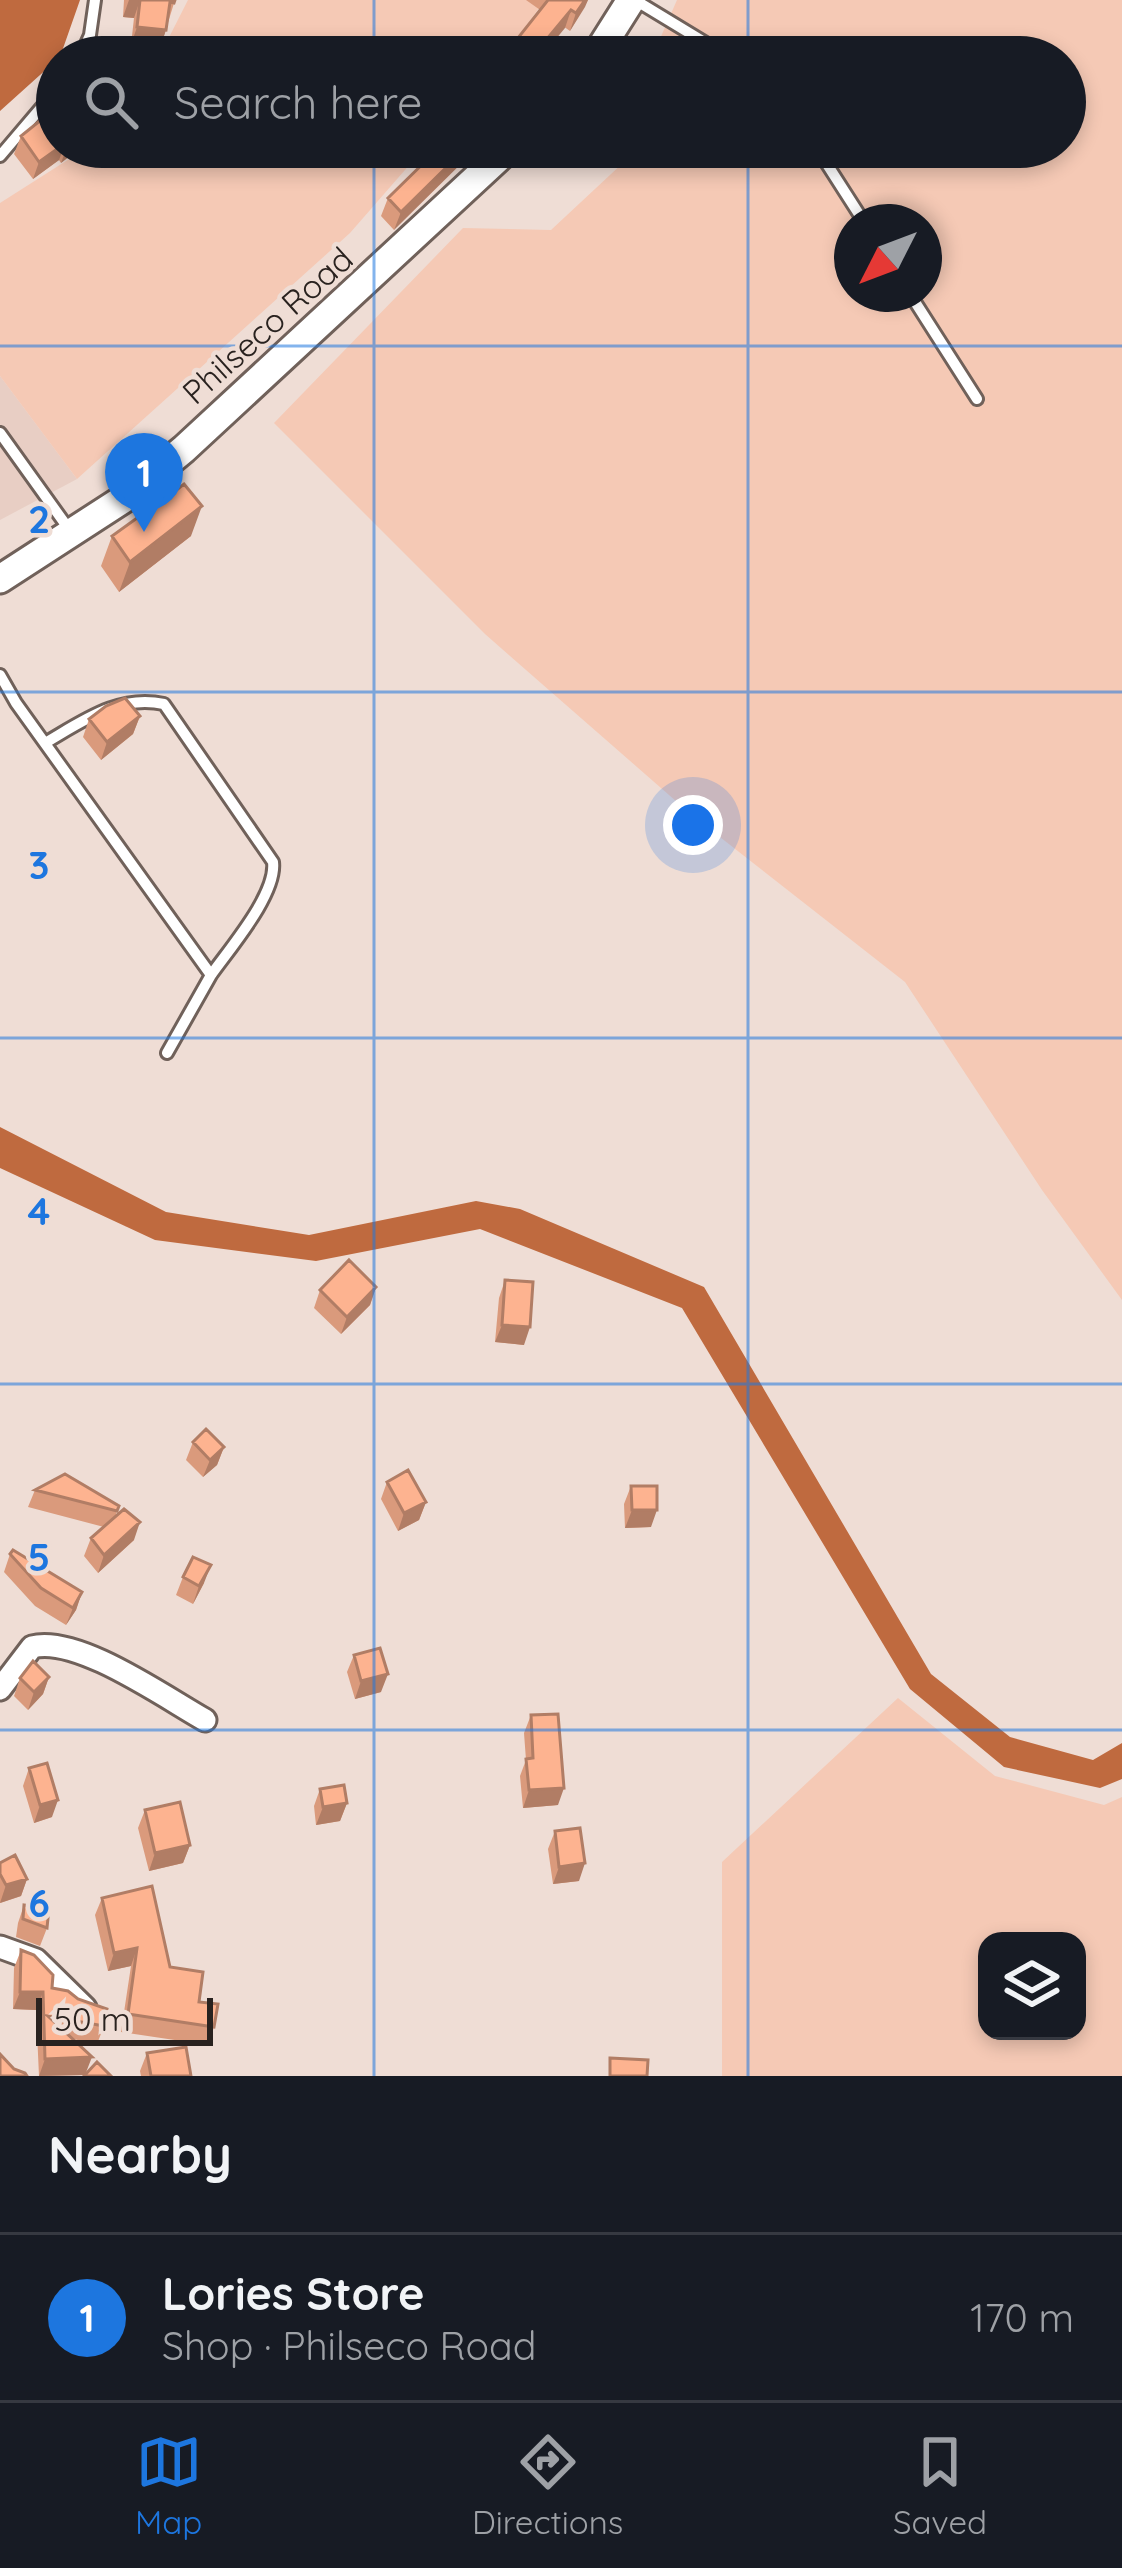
<!DOCTYPE html>
<meta charset="utf-8">
<style>
body{margin:0;font-family:Quicksand,sans-serif;background:#242831;color:#f1f3f6}
.controls{position:absolute;right:36px;bottom:36px;display:grid;overflow:hidden;border-radius:24px;box-shadow:0 6px 18px #0003}
.controls button{width:108px;height:108px;display:grid;place-items:center;padding:0;border:0;border-bottom:3px solid #363941;background:#171b24;color:#f1f3f6;font:60px sans-serif}
.compass{position:absolute;left:834px;top:204px;width:108px;height:108px;border-radius:50%;background:#171b24;box-shadow:0 6px 18px #0003;rotate:228deg}
.scale{position:absolute;left:36px;bottom:30px;width:177px;box-sizing:border-box;padding-left:12px;border:6px solid #29221f;border-top:0;font-size:33px;line-height:42px;white-space:nowrap;color:#29221f;-webkit-text-stroke:9px #efddd5;paint-order:stroke}
.you{position:absolute;left:693px;top:825px;width:42px;height:42px;margin:-30px;border:9px solid #fff;border-radius:50%;background:#1a73e8;box-shadow:0 0 0 18px #1a73e833}
.badge{display:grid;place-items:center;width:78px;height:78px;border-radius:50%;background:#1d76df;color:#fff;font-size:39px;font-weight:700}
.pin{position:absolute;translate:-50% -99px;filter:drop-shadow(0 3px 6px #0008)}
.pin::after{content:'';position:absolute;top:63px;width:42px;height:36px;background:inherit;clip-path:polygon(0 0,100% 0,50% 100%)}
.list{margin:0;padding:0;list-style:none}
h2{display:flex;justify-content:space-between;align-items:center;height:156px;margin:0;padding:0 48px;font-size:51px}
h2 small{font-size:39px;font-weight:400;color:#9ea1a6}
.list li{display:grid;grid-template-columns:78px 1fr auto;gap:36px;align-items:center;box-sizing:border-box;height:168px;padding:0 48px;border-top:3px solid #363941}
.list b{display:block;font-size:45px;white-space:nowrap}
.list p{margin:0;font-size:39px;white-space:nowrap;color:#9ea1a6}
.list em{font-size:39px;font-style:normal;color:#9ea1a6}
.icon{flex:none;width:66px;height:66px;fill:none;stroke:currentColor;stroke-width:2;stroke-linecap:round;stroke-linejoin:round}
.map{position:relative;flex:none;width:1122px;height:2076px;overflow:hidden}
.search{position:absolute;background:#171b24;box-shadow:0 6px 18px #0003;left:36px;right:36px;top:36px;height:132px;display:flex;align-items:center;gap:30px;box-sizing:border-box;padding:0 42px;border-radius:66px;color:#9ea1a6;font-size:45px}
.sheet{height:324px;background:#171b24}
nav{display:flex;justify-content:space-around;align-items:center;box-sizing:border-box;height:168px;border-top:3px solid #363941;background:#171b24;font-size:33px;color:#9ea1a6}
nav a{display:grid;justify-items:center;gap:6px}
nav .on{color:#1d76df}
.map>svg:first-child{display:block}
.built{fill:#e8cec4}
.green{fill:#f5c9b5;fill-rule:evenodd}
.water{fill:#bf6a3f}
.lines{fill:none;stroke-linecap:round;stroke-linejoin:round}
.service-casing{stroke:#70615a;stroke-width:16}
.minor-casing{stroke:#70615a;stroke-width:27}
.tertiary-casing{stroke:#70615a;stroke-width:33}
.service{stroke:#fff;stroke-width:10}
.minor{stroke:#fff;stroke-width:21}
.tertiary{stroke:#fff;stroke-width:27}
.wall{fill:#da9a7c}
.shaded-wall{fill:#b17d65}
.building{fill:#fdb390;stroke:#b17d65;stroke-width:3}
.grid{fill:none;stroke:#1d76df;stroke-width:3;stroke-opacity:0.55}
.labels{text-anchor:middle;dominant-baseline:central;stroke-width:9;stroke-linejoin:round;paint-order:stroke}
.street-label{font-size:33px;fill:#29221f;stroke:#efddd5}
.grid-label{font-size:39px;text-anchor:middle;font-weight:bold;fill:#1d76df;stroke:#efddd5;stroke-width:9;stroke-linejoin:round;paint-order:stroke}
</style>
<div class="map">
<svg width="1122" height="2076" viewBox="0 0 1122 2076">
<rect width="100%" height="100%" fill="#efddd5"/>
<!-- built -->
<path class="built" d="M 0,376 L 77,479 L 0,520 Z"/>
<!-- green -->
<path class="green" d="M 188,0 L 545,0 L 503,57 L 159,57 Z
M 677,0 L 1122,0 L 1122,1300 L 1042,1190 L 905,982 L 693,816 L 485,634 L 274,423 L 463,228 L 551,230 L 640,147 L 1065,147 L 1065,57 L 652,57 ZM 852,222 L 924,222 L 924,294 L 852,294 Z
M 88,147 L 425,147 L 350,233 L 77,479 L 0,376 L 0,203 Z
M 898,1698 L 995,1776 L 1104,1805 L 1122,1797 L 1122,2076 L 722,2076 L 722,1862 ZM 1077,1941 L 1077,2031 L 987,2031 L 987,1941 Z"/>
<!-- water -->
<path class="water" d="M 0,0 L 80,0 L 60,57 L 0,111 Z
M 0,1127 L 166,1212 L 309,1235 L 476,1201 L 520,1209 L 704,1287 L 931,1674 L 1010,1737 L 1093,1760 L 1122,1743 L 1122,1779 L 1100,1788 L 1004,1767 L 910,1689 L 682,1308 L 480,1229 L 316,1261 L 155,1240 L 0,1168 Z"/>
<g class="lines">
<!-- service casing -->
<g class="service-casing">
<path id="service" d="M 635,0 L 729,57
M 80,57 L 90,35 L 95,0
M 816,147 L 864,222
M 0,156 L 57,89
M 910,294 L 977,399
M 0,433 L 71,532
M 0,675 L 16,703 L 211,975 L 167,1053
M 45,743 C 83,721 119,694 164,704 L 273,862 C 277,894 230,948 211,975"/>
</g>
<!-- minor casing -->
<g class="minor-casing">
<path id="minor" d="M 0,1689 L 32,1647 C 77,1635 164,1697 205,1720
M 0,1947 L 36,1960 L 85,2008"/>
</g>
<!-- tertiary casing -->
<g class="tertiary-casing">
<path id="tertiary" d="M 595,57 L 631,0
M 0,579 L 125,498 L 184,449 L 510,147"/>
</g>
<!-- service -->
<use href="#service" class="service"/>
<!-- minor -->
<use href="#minor" class="minor"/>
<!-- tertiary -->
<use href="#tertiary" class="tertiary"/>
</g>
<!-- wall -->
<path class="wall" d="M 124,0 L 175,0 L 160,48 L 131,45 L 134,18 L 123,17 Z
M 526,0 L 588,0 L 570,31 Z
M 21,136 L 57,147 L 81,147 L 61,163 L 59,160 L 33,179 L 14,154 Z
M 440,147 L 394,230 L 381,216 L 388,198 Z
M 141,507 L 191,536 L 119,592 L 101,566 L 112,536 L 137,518 Z
M 140,716 L 133,734 L 101,760 L 83,737 L 89,719 Z
M 505,1280 L 524,1345 L 495,1342 L 499,1298 Z
M 376,1287 L 370,1305 L 341,1334 L 314,1308 L 320,1290 Z
M 193,1442 L 224,1447 L 217,1465 L 203,1477 L 186,1460 Z
M 387,1482 L 426,1502 L 419,1520 L 398,1531 L 381,1499 Z
M 631,1486 L 651,1527 L 625,1528 L 624,1504 Z
M 35,1490 L 119,1506 L 115,1517 L 134,1540 L 98,1573 L 84,1556 L 91,1538 L 104,1527 L 28,1507 Z
M 10,1554 L 82,1592 L 76,1610 L 66,1625 L 35,1606 L 4,1572 Z
M 183,1577 L 204,1583 L 193,1604 L 176,1595 Z
M 354,1655 L 381,1692 L 355,1699 L 347,1672 Z
M 49,1677 L 43,1694 L 28,1710 L 14,1696 L 20,1678 Z
M 531,1715 L 558,1805 L 523,1808 L 520,1776 L 526,1760 L 524,1733 Z
M 29,1768 L 52,1817 L 34,1823 L 23,1786 Z
M 320,1789 L 347,1803 L 340,1821 L 316,1825 L 314,1806 Z
M 145,1810 L 190,1845 L 183,1863 L 149,1871 L 138,1828 Z
M 555,1831 L 579,1881 L 553,1884 L 548,1849 Z
M 0,1863 L 27,1879 L 21,1896 L 0,1903 Z
M 102,1898 L 170,1967 L 199,2002 L 214,2027 L 208,2045 L 121,2032 L 131,1966 L 108,1971 L 95,1915 Z
M 24,1905 L 47,1928 L 40,1946 L 16,1937 L 18,1923 Z
M 21,1950 L 52,1988 L 104,2026 L 97,2044 L 73,2039 L 85,2075 L 39,2076 L 36,2010 L 13,2009 L 14,1968 Z
M 147,2053 L 191,2076 L 141,2076 L 140,2071 Z"/>
<!-- shaded-wall -->
<path class="shaded-wall" d="M 129,0 L 140,0 L 134,18 L 123,17 Z
M 585,0 L 588,0 L 585,7 L 570,31 L 576,13 Z
M 571,10 L 565,28 L 541,57 L 532,57 Z
M 137,27 L 166,30 L 160,48 L 131,45 Z
M 60,147 L 64,147 L 59,160 L 33,179 L 39,162 Z
M 67,147 L 81,147 L 61,163 Z
M 467,147 L 478,147 L 394,230 L 401,212 Z
M 202,506 L 191,536 L 119,592 L 130,562 Z
M 140,716 L 133,734 L 101,760 L 107,742 Z
M 376,1287 L 370,1305 L 341,1334 L 347,1317 Z
M 502,1325 L 530,1327 L 524,1345 L 495,1342 Z
M 224,1447 L 217,1465 L 203,1477 L 210,1460 Z
M 426,1502 L 419,1520 L 398,1531 L 404,1513 Z
M 632,1510 L 657,1510 L 651,1527 L 625,1528 Z
M 140,1522 L 134,1540 L 98,1573 L 104,1555 Z
M 211,1565 L 204,1583 L 193,1604 L 199,1586 Z
M 82,1592 L 76,1610 L 66,1625 L 73,1608 Z
M 388,1674 L 381,1692 L 355,1699 L 361,1681 Z
M 49,1677 L 43,1694 L 28,1710 L 34,1692 Z
M 564,1788 L 558,1805 L 523,1808 L 529,1790 Z
M 58,1800 L 52,1817 L 34,1823 L 40,1805 Z
M 347,1803 L 340,1821 L 316,1825 L 323,1807 Z
M 190,1845 L 183,1863 L 149,1871 L 155,1853 Z
M 585,1863 L 579,1881 L 553,1884 L 559,1867 Z
M 27,1879 L 21,1896 L 0,1903 L 6,1885 Z
M 137,1948 L 131,1966 L 108,1971 L 114,1953 Z
M 20,1992 L 43,1992 L 36,2010 L 13,2009 Z
M 92,2057 L 85,2075 L 39,2076 L 45,2059 Z"/>
<!-- building -->
<path class="building" d="M 140,0 L 175,0 L 174,3 L 170,2 L 166,30 L 137,27 Z
M 548,0 L 585,0 L 576,13 L 571,10 L 532,57 L 503,57 Z
M 109,46 L 116,46 L 127,57 L 98,57 Z
M 57,107 L 57,147 L 60,147 L 39,162 L 21,136 Z
M 440,147 L 467,147 L 401,212 L 388,198 Z
M 184,484 L 202,506 L 130,562 L 112,536 L 144,513 L 141,507 L 162,494 L 165,499 Z
M 125,698 L 140,716 L 107,742 L 89,719 L 106,706 Z
M 349,1260 L 376,1287 L 347,1317 L 320,1290 Z
M 505,1280 L 533,1282 L 530,1327 L 502,1325 Z
M 206,1429 L 224,1447 L 210,1460 L 193,1442 Z
M 408,1470 L 426,1502 L 404,1513 L 387,1482 Z
M 65,1474 L 119,1506 L 117,1511 L 35,1490 Z
M 631,1486 L 657,1486 L 657,1510 L 632,1510 Z
M 124,1509 L 140,1522 L 104,1555 L 91,1538 Z
M 13,1550 L 82,1592 L 73,1608 L 41,1588 L 10,1554 Z
M 193,1557 L 211,1565 L 199,1586 L 183,1577 Z
M 380,1648 L 388,1674 L 361,1681 L 354,1655 Z
M 33,1661 L 49,1677 L 34,1692 L 20,1678 Z
M 558,1714 L 564,1788 L 529,1790 L 526,1759 L 533,1758 L 531,1715 Z
M 47,1763 L 58,1800 L 40,1805 L 29,1768 Z
M 344,1785 L 347,1803 L 323,1807 L 320,1789 Z
M 180,1802 L 190,1845 L 155,1853 L 145,1810 Z
M 580,1828 L 585,1863 L 559,1867 L 555,1831 Z
M 15,1855 L 27,1879 L 6,1885 L 0,1874 L 0,1863 Z
M 152,1886 L 170,1967 L 203,1972 L 199,2002 L 218,2004 L 214,2027 L 128,2014 L 137,1948 L 114,1953 L 102,1898 Z
M 24,1905 L 49,1908 L 47,1928 L 23,1919 Z
M 21,1950 L 34,1955 L 53,1975 L 52,1988 L 68,1991 L 78,1999 L 107,2009 L 104,2026 L 48,2016 L 92,2057 L 45,2059 L 43,1992 L 20,1992 Z
M 186,2047 L 191,2076 L 151,2076 L 147,2053 Z
M 0,2054 L 14,2069 L 25,2073 L 27,2076 L 0,2076 Z
M 610,2058 L 648,2060 L 647,2076 L 610,2076 Z
M 97,2062 L 111,2076 L 84,2076 Z"/>
<!-- grid -->
<path class="grid" d="M 374,0 L 374,57M 748,0 L 748,57M 374,147 L 374,2076M 748,147 L 748,2076M 0,346 L 1122,346M 0,692 L 1122,692M 0,1038 L 1122,1038M 0,1384 L 1122,1384M 0,1730 L 1122,1730"/>
<g class="labels">
<!-- street labels -->
<g class="street-label">
<text transform="translate(267 325) rotate(-42)">Philseco Road</text>
</g>
</g>
<g class="grid-label">
<text x="39" y="533">2</text>
<text x="39" y="879">3</text>
<text x="39" y="1225">4</text>
<text x="39" y="1571">5</text>
<text x="39" y="1917">6</text>
</g>
</svg>
<div class="controls">
<button><svg class="icon" aria-label="layers" viewBox="0 0 24 24"><path d="M12 4l9 5-9 5-9-5zM3 14l9 5 9-5"/></svg></button>
</div>
<svg class="compass" viewBox="-18 -18 36 36"><path d="M0-13l5 13h-10z" fill="#e53935"/><path d="M0 13l5-13h-10z" fill="#9ea1a6"/></svg>
<div class="scale">50 m</div>
<div class="you"></div>
<div class="pin badge" style="left:144px;top:532px">1</div>
<div class="search"><svg class="icon" aria-label="search" viewBox="0 0 24 24"><circle cx="10" cy="10" r="6"/><path d="M15 15l6 6"/></svg>Search here</div>
</div>
<section class="sheet">
<h2>Nearby<small></small></h2>
<ul class="list">
<li><span class="badge">1</span><div><b>Lories Store</b><p>Shop · Philseco Road</p></div><em>170 m</em></li>
</ul>
</section>
<nav>
<a class="on"><svg class="icon" aria-label="map" viewBox="0 0 24 24"><path d="M3 6l6-2 6 2 6-2v14l-6 2-6-2-6 2zM9 4v14M15 6v14"/></svg>Map</a>
<a><svg class="icon" aria-label="directions" viewBox="0 0 24 24"><path d="M12 3l9 9-9 9-9-9zM9 14v-3h6M13 9l2 2-2 2"/></svg>Directions</a>
<a><svg class="icon" aria-label="saved" viewBox="0 0 24 24"><path d="M7 4h10v16l-5-4-5 4z"/></svg>Saved</a>
</nav>
